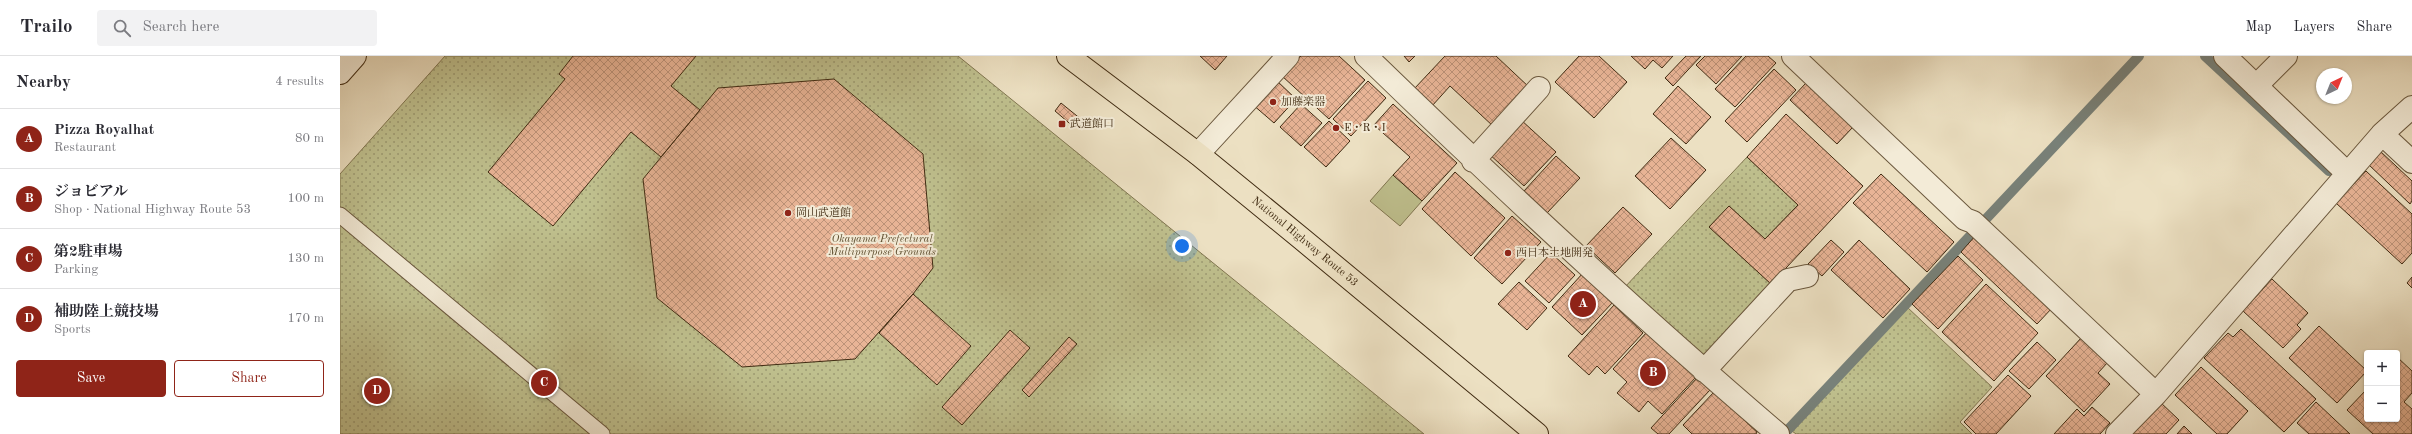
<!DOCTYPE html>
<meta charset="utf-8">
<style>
body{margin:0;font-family:"Old Standard TT","Noto Serif JP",serif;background:#f2f2f3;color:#2b2b33}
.controls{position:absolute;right:12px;bottom:12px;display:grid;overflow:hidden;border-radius:4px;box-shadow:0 1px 3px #0004}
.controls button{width:36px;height:36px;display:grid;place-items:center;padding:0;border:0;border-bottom:1px solid #e1e1e2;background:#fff;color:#2b2b33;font:20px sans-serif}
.compass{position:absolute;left:1976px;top:12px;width:36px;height:36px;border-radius:50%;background:#fff;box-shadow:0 1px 3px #0004;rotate:43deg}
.you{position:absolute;left:842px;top:190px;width:14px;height:14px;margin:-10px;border:3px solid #fff;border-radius:50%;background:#1a73e8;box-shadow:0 0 0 6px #1a73e833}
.badge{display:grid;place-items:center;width:26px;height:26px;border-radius:50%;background:#8f2418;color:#fff;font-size:13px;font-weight:700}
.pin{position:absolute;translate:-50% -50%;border:2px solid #fff;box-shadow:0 1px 4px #0006}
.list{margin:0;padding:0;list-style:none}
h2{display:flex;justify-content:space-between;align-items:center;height:52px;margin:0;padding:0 16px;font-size:17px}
h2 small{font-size:13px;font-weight:400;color:#7c7c81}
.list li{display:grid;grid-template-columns:26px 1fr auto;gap:12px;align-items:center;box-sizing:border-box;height:60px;padding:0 16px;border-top:1px solid #e1e1e2}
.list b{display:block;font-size:15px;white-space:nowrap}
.list p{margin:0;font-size:13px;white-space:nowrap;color:#7c7c81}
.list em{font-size:13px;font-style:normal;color:#7c7c81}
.actions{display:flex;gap:8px;padding:12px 16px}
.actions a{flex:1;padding:9px 0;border:1px solid #8f2418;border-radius:4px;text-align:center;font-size:14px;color:#8f2418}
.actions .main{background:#8f2418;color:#fff}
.icon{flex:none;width:22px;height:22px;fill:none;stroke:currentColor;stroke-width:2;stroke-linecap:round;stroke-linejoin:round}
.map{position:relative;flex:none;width:2072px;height:378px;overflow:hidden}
header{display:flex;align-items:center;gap:24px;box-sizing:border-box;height:56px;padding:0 20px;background:#fff;border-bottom:1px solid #e1e1e2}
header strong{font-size:19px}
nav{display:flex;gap:22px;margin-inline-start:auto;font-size:14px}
.search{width:280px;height:36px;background:#f2f2f3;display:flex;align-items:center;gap:10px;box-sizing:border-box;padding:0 14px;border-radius:4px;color:#7c7c81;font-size:15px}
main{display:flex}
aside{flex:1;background:#fff}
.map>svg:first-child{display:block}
.grass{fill:#bfc08e;stroke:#807650}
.park{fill:url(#park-dots);stroke:#807650}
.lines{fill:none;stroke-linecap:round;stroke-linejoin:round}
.stream{stroke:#788179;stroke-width:10}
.building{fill:url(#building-cross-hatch);stroke:#402b12}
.lane-casing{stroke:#6b583e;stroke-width:17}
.street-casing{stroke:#6b583e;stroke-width:24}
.secondary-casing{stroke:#402b12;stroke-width:24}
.highway-casing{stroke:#402b12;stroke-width:24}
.lane{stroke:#f3ebd7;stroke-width:15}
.street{stroke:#f3ebd7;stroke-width:22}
.secondary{stroke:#f3ebd7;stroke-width:22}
.highway{stroke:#ece0c2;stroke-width:22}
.poi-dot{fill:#8f2418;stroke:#f3ebd7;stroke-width:1.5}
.labels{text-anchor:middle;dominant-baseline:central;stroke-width:4;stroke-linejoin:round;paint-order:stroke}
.poi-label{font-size:11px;fill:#402b12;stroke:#f3ebd7;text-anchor:start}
.park-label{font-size:11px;font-style:italic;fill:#605031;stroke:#f3ebd7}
.street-label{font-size:11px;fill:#402b12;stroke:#f3ebd7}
</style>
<header>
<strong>Trailo</strong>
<div class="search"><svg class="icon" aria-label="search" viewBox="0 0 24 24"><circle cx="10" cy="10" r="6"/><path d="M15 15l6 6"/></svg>Search here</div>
<nav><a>Map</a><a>Layers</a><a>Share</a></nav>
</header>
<main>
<aside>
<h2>Nearby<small>4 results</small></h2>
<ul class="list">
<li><span class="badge">A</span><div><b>Pizza Royalhat</b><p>Restaurant</p></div><em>80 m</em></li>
<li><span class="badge">B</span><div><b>ジョビアル</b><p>Shop · National Highway Route 53</p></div><em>100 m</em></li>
<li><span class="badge">C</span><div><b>第2駐車場</b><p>Parking</p></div><em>130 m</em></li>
<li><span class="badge">D</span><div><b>補助陸上競技場</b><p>Sports</p></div><em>170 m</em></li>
</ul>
<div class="actions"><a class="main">Save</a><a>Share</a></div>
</aside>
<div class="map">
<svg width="2072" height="378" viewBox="0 0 2072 378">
<defs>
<pattern id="park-dots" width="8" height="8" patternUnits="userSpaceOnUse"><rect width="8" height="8" fill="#bfc08e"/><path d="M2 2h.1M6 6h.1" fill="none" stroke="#9d9c73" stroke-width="1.8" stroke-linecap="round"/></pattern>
<pattern id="building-cross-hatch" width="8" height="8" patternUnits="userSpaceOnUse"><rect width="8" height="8" fill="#e8b496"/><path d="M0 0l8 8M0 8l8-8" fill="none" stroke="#bd9379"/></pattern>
</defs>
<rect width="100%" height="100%" fill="#ece0c2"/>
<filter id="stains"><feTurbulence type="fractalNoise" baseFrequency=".005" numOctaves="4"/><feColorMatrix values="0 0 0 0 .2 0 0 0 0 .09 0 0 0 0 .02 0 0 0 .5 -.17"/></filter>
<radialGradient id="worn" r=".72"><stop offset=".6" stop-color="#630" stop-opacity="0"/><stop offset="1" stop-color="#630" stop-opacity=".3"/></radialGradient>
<!-- grass -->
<path class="grass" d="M 1053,119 L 1082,145 L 1060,170 L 1030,145 Z"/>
<!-- park -->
<path class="park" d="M 105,0 L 618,0 L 1084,378 L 0,378 L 0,118 Z
M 1407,101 L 1458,149 L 1425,183 L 1389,150 L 1369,171 L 1431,228 L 1360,304 L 1284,232 Z
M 1567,251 L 1652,331 L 1620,366 L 1632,378 L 1456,378 L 1452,375 Z"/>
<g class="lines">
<!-- stream -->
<path class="stream" d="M 1865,0 L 1989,115
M 1444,378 L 1799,0"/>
</g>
<!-- building -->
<path class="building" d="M 233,0 L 356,0 L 331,30 L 360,54 L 321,101 L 291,76 L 213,170 L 148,116 L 225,23 L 219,18 Z
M 860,0 L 887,0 L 875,14 Z
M 961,0 L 999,0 L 1025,24 L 989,63 L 942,20 Z
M 1064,0 L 1075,0 L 1069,6 Z
M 1105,0 L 1156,0 L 1190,32 L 1154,71 L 1110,30 L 1092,50 L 1074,33 Z
M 1239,0 L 1259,0 L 1287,26 L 1254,62 L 1215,26 Z
M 1291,0 L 1333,0 L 1322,12 L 1313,4 L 1305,13 Z
M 1346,0 L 1361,0 L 1333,30 L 1325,22 Z
M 1365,0 L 1402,0 L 1376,28 L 1356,9 Z
M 1406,0 L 1428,0 L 1436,7 L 1395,51 L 1375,33 Z
M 1434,13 L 1456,34 L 1407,86 L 1385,65 Z
M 494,23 L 583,98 L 593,212 L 573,238 L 515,303 L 402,311 L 317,242 L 303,123 L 378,32 Z
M 935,23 L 956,43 L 934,67 L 912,48 Z
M 1028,25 L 1046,42 L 1011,80 L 993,63 Z
M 1466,27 L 1513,71 L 1497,88 L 1450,44 Z
M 1338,30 L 1371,61 L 1346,88 L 1313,58 Z
M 721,47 L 742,64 L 735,72 L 715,55 Z
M 961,48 L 982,67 L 961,90 L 940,71 Z
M 1053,48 L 1117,107 L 1082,145 L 1053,119 L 1070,101 L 1034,69 Z
M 1446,58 L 1523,130 L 1431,228 L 1369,171 L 1389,150 L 1425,183 L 1458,149 L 1407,101 Z
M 1180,63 L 1216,96 L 1184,130 L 1148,97 Z
M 989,65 L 1010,85 L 986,111 L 964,91 Z
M 1331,82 L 1366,114 L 1330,153 L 1295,120 Z
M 2040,95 L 2072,125 L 2072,145 L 2070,148 L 2028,108 Z
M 1216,100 L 1240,122 L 1207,157 L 1184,135 Z
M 2026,115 L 2072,158 L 2072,197 L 2062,208 L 1996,147 Z
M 1115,116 L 1165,162 L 1131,200 L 1082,153 Z
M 1541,118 L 1614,186 L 1587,216 L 1513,147 Z
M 1283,151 L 1312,178 L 1275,217 L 1246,190 Z
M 1172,160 L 1201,186 L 1162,228 L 1134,202 Z
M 1636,179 L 1713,251 L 1697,268 L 1621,196 Z
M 1491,184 L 1504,196 L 1482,220 L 1468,208 Z
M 1519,184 L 1570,233 L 1543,262 L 1491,214 Z
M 1211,197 L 1235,219 L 1209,247 L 1185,225 Z
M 1618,200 L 1643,224 L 1598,273 L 1572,248 Z
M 1243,217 L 1274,245 L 1242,279 L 1212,251 Z
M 2072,221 L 2072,232 L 2067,227 Z
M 1932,223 L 1968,257 L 1957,269 L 1961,273 L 1943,292 L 1903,255 Z
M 1179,226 L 1207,252 L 1187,274 L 1158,248 Z
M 1646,228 L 1698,277 L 1654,325 L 1602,276 Z
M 573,238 L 631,290 L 597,329 L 539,277 Z
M 1274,249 L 1303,277 L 1265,318 L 1257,310 L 1249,319 L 1228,300 Z
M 1979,270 L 2027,315 L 1997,347 L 1949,302 Z
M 1901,273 L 1976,343 L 1944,376 L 1864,302 L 1888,277 L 1893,281 Z
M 670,274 L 690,292 L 622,369 L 602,351 Z
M 1307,276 L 1356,321 L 1322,358 L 1308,345 L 1299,356 L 1277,337 L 1287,326 L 1273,313 Z
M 729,281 L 737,288 L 689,341 L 682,334 Z
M 1742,281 L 1768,306 L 1758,317 L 1770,328 L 1744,356 L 1706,320 Z
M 1697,286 L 1716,304 L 1689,333 L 1669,315 Z
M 2057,301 L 2072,315 L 2072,337 L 2064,346 L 2072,353 L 2072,378 L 2033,378 L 2007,354 L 2027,333 L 2027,363 L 2057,363 Z
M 1861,311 L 1908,355 L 1887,378 L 1877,378 L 1835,339 Z
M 1668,319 L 1691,340 L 1656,378 L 1636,378 L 1624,366 Z
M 1357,322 L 1370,334 L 1329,378 L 1318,378 L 1311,372 Z
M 1374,336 L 1417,376 L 1416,378 L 1352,378 L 1343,369 Z
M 1819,345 L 1839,364 L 1826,378 L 1794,378 L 1791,375 Z
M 1976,346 L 2010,378 L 1969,378 L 1957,367 Z
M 1752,351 L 1770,367 L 1760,378 L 1714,378 L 1737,353 L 1744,360 Z
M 1844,370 L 1852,378 L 1837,378 Z"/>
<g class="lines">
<!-- lane casing -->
<g class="lane-casing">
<path id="lane" d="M 0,159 L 262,378"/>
</g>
<!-- street casing -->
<g class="street-casing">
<path id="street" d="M 1026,0 C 1160,130 1296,257 1438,378
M 1453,0 L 1625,163 L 1633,166 L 1816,338
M 1885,0 L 2007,117
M 1916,30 L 1946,0
M 2042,78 L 2072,51
M 858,98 L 948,0
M 1133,105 L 1199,32
M 1364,315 L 1448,224 L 1467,220
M 1777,378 L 1816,338 L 2042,78 L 2072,106"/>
</g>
<!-- secondary casing -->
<g class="secondary-casing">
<path id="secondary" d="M 0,17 L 15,0"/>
</g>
<!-- highway casing -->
<g class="highway-casing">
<g id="highway">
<path id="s1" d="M 728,0 L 858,98 L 962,183 L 1197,378"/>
</g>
</g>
<!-- lane -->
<use href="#lane" class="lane"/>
<!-- street -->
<use href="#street" class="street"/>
<!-- secondary -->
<use href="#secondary" class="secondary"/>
<!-- highway -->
<use href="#highway" class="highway"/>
</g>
<!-- markers -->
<g class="poi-dot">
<circle cx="933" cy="46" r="4"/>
<rect x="718" y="64" width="8" height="8" rx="2"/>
<circle cx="996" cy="72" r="4"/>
<circle cx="448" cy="157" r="4"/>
<circle cx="1168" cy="197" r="4"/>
</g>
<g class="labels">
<!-- poi labels -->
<g class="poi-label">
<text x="941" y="46">加藤楽器</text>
<text x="730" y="68">武道館口</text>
<text x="1004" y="72">E・R・I</text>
<text x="456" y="157">岡山武道館</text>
<text x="1176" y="197">西日本土地開発</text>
</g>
<!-- park labels -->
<g class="park-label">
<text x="542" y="183">Okayama Prefectural<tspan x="542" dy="13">Multipurpose Grounds</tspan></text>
</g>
<!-- street labels -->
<g class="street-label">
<text stroke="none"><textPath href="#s1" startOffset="301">National Highway Route 53</textPath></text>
</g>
</g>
<rect width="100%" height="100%" filter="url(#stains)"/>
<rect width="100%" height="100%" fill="url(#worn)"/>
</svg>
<div class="controls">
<button>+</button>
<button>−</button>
</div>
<svg class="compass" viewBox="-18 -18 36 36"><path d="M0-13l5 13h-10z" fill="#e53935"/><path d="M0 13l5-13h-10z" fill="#7c7c81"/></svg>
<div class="you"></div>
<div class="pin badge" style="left:1243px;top:248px">A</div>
<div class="pin badge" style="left:1313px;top:317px">B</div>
<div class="pin badge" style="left:204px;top:327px">C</div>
<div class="pin badge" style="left:37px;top:335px">D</div>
</div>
</main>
